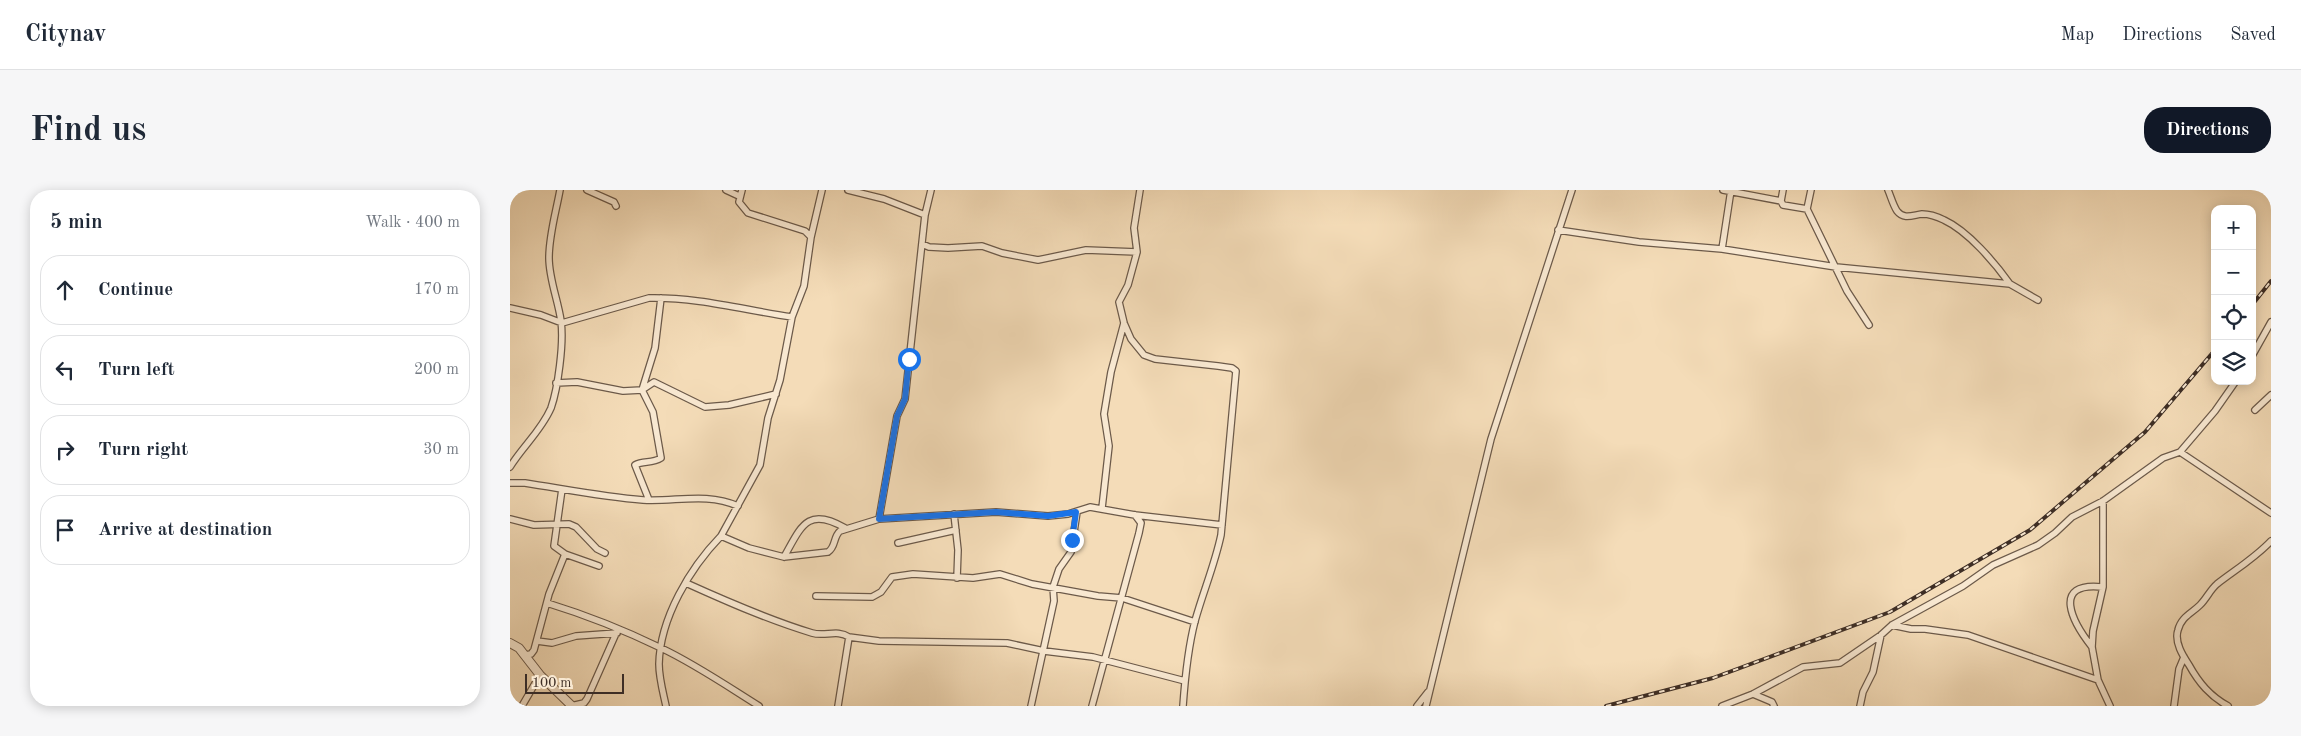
<!DOCTYPE html>
<meta charset="utf-8">
<style>
body{margin:0;font-family:"Old Standard TT",serif;background:#f6f6f7;color:#1f2937}
.controls{position:absolute;right:15px;top:15px;display:grid;overflow:hidden;border-radius:10px;box-shadow:0 2px 12px #0003}
.controls button{width:45px;height:45px;display:grid;place-items:center;padding:0;border:0;border-bottom:1px solid #e0e1e3;background:#fff;color:#1f2937;font:25px sans-serif}
.scale{position:absolute;left:15px;bottom:12px;width:99px;box-sizing:border-box;padding-left:5px;border:2px solid #3e2e25;border-top:0;font-size:14px;line-height:18px;white-space:nowrap;color:#3e2e25;-webkit-text-stroke:4px #f8e8d1;paint-order:stroke}
.stop{position:absolute;width:15px;height:15px;margin:-11px;border:4px solid #1a73e8;border-radius:50%;background:#fff}
.stop.end{background:#1a73e8;border-color:#fff;box-shadow:0 1px 5px #0008}
.list{margin:0;padding:0;list-style:none}
h2{display:flex;justify-content:space-between;align-items:center;height:65px;margin:0;padding:0 20px;font-size:21px}
h2 small{font-size:16px;font-weight:400;color:#747a83}
.list li{display:grid;grid-template-columns:32px 1fr auto;gap:15px;align-items:center;box-sizing:border-box;height:70px;margin:0 10px 10px;padding:0 10px;border:1px solid #e0e1e3;border-radius:20px}
.list b{display:block;font-size:19px;white-space:nowrap}
.list em{font-size:16px;font-style:normal;color:#747a83}
.icon{flex:none;width:28px;height:28px;fill:none;stroke:currentColor;stroke-width:2;stroke-linecap:round;stroke-linejoin:round}
.map{position:relative;flex:none;width:1761px;height:516px;overflow:hidden;border-radius:20px}
header{display:flex;align-items:center;gap:30px;box-sizing:border-box;height:70px;padding:0 25px;background:#fff;border-bottom:1px solid #e0e1e3}
header strong{font-size:24px}
nav{display:flex;gap:28px;margin-inline-start:auto;font-size:18px}
.intro{display:flex;align-items:center;justify-content:space-between;box-sizing:border-box;height:120px;padding:0 30px}
h1{margin:0;font-size:35px}
.button{padding:12px 22px;border-radius:20px;background:#111827;color:#fff;font-size:18px;font-weight:700}
main{display:flex;gap:30px;padding:0 30px}
aside{flex:1;background:#fff;border-radius:20px;box-shadow:0 2px 12px #0003}
.map>svg:first-child{display:block}
.lines{fill:none;stroke-linecap:round;stroke-linejoin:round}
.minor-casing{stroke:#6c5a4a;stroke-width:8}
.tertiary-casing{stroke:#6c5a4a;stroke-width:10}
.minor{stroke:#f8e8d1;stroke-width:5.5}
.tertiary{stroke:#f8e8d1;stroke-width:8}
.rail-casing{stroke:#3e2e25;stroke-width:4}
.rail{stroke:#f8e8d1;stroke-width:2;stroke-dasharray:5.5;stroke-linecap:butt}
.route{stroke:#1a73e8;stroke-width:6}
</style>
<header>
<strong>Citynav</strong>
<nav><a>Map</a><a>Directions</a><a>Saved</a></nav>
</header>
<div class="intro"><h1>Find us</h1><a class="button">Directions</a></div>
<main>
<aside>
<h2>5 min<small>Walk · 400 m</small></h2>
<ul class="list">
<li><svg class="icon" aria-label="ahead" viewBox="0 0 24 24"><path d="M12 20V5M6 11l6-6 6 6"/></svg><div><b>Continue</b></div><em>170 m</em></li>
<li><svg class="icon" aria-label="left" viewBox="0 0 24 24"><path d="M17 20v-9H6M10 6l-5 5 5 5"/></svg><div><b>Turn left</b></div><em>200 m</em></li>
<li><svg class="icon" aria-label="right" viewBox="0 0 24 24"><path d="M7 20v-9h11M14 6l5 5-5 5"/></svg><div><b>Turn right</b></div><em>30 m</em></li>
<li><svg class="icon" aria-label="arrive" viewBox="0 0 24 24"><path d="M6 21V4h12l-3 4 3 4H6"/></svg><div><b>Arrive at destination</b></div></li>
</ul>
</aside>
<div class="map">
<svg width="1761" height="516" viewBox="0 0 1761 516">
<rect width="100%" height="100%" fill="#f4dcb8"/>
<filter id="stains"><feTurbulence type="fractalNoise" baseFrequency=".004" numOctaves="4"/><feColorMatrix values="0 0 0 0 .2 0 0 0 0 .09 0 0 0 0 .02 0 0 0 .5 -.17"/></filter>
<radialGradient id="worn" r=".72"><stop offset=".6" stop-color="#630" stop-opacity="0"/><stop offset="1" stop-color="#630" stop-opacity=".3"/></radialGradient>
<g class="lines">
<!-- minor casing -->
<g class="minor-casing">
<path id="minor" d="M 77,0 L 104,12 L 106,16
M 216,0 L 229,6
M 338,0 L 374,9 L 415,25
M 630,0 L 624,38 L 627,62 L 618,95 L 609,112 L 614,133 L 621,149 L 634,165 L 645,169 L 708,176 L 722,178 L 726,181 L 711,345 C 705,374 693,402 685,431 C 678,458 675,488 673,516
M 1213,0 L 1271,11
M 1273,0 L 1271,11 L 1273,15 L 1297,19
M 1301,0 L 1297,19 L 1337,101 L 1359,135
M 1378,0 C 1381,7 1383,15 1387,21 C 1394,30 1403,25 1412,24 C 1419,24 1428,27 1434,30 C 1458,41 1485,73 1500,94
M 1048,40 L 1129,52 L 1212,59 L 1326,77 L 1500,94 L 1528,110
M 301,47 L 312,0
M 412,54 L 419,57 L 438,58 L 472,56 L 492,63 L 528,70 L 576,60 L 627,62
M 1212,59 L 1221,0
M 0,118 L 31,125 L 52,133 L 139,108 C 188,107 234,120 282,127
M 1742,166 L 1761,132
M 46,193 L 67,192 L 113,201 L 132,200 L 144,192 L 195,217 L 219,215 L 266,204
M 1745,220 L 1761,205
M 1670,262 L 1761,323
M 0,277 C 13,256 31,241 41,218 C 48,198 54,153 51,131 C 48,110 39,89 39,68 C 39,45 46,22 50,0
M 0,293 L 15,293 C 54,299 94,307 133,310 C 166,312 196,302 228,316
M 139,310 L 125,275 C 133,270 142,274 151,268 L 143,222 L 132,200 L 145,158 L 151,108
M 1593,311 L 1593,397 L 1583,441 L 1582,457 L 1588,490 L 1600,516
M 592,318 L 599,256 L 594,224 L 601,182 L 614,133
M 444,324 L 448,360 L 447,388
M 0,329 L 24,335 L 59,334 L 66,337 L 87,359 L 95,363
M 369,329 L 387,226 L 395,209 L 415,25 L 421,0
M 211,346 L 239,358 L 274,367 L 318,362 C 326,357 323,347 330,341 L 369,329 L 486,322 L 538,326 L 558,324 L 580,317 L 625,325 L 712,335
M 388,353 L 446,340
M 55,364 L 89,376
M 274,367 C 291,337 297,316 335,338
M 176,393 C 218,412 259,430 302,443 C 315,447 327,439 339,447
M 306,406 L 362,407 L 371,402 L 382,387 L 403,384 L 463,388 L 490,384 L 522,394 L 588,406 L 612,408 L 685,432
M 37,413 C 76,425 114,440 151,458 C 185,474 217,496 249,516
M 1382,435 L 1401,439 L 1415,439 L 1458,445 L 1588,490
M 27,451 L 42,453 L 66,446 L 107,443
M 1582,457 C 1563,433 1540,391 1593,397
M 15,465 L 21,464 L 24,460 L 39,404 L 55,364 L 44,356 L 52,299
M 1243,504 L 1262,512 L 1264,516
M 12,516 L 30,485
M 61,516 L 74,513 L 77,509 L 108,439
M 156,516 C 153,502 149,488 149,474 C 150,428 180,378 211,346 L 250,275 L 258,228 L 270,190 L 282,127 L 294,96 L 301,47 L 295,41 L 238,23 L 229,12 L 232,0
M 328,516 L 339,447 L 369,451 L 497,453 L 534,461 L 583,467 L 675,491
M 521,516 L 544,411 L 543,397 L 549,379 L 561,362 L 567,322
M 582,516 L 629,343 L 631,333 L 625,325
M 907,516 L 918,502
M 916,516 L 981,249 L 1062,0
M 1212,516 L 1243,504 L 1293,477 L 1330,473 L 1371,445 L 1382,435 L 1453,396 L 1483,375 L 1528,355 L 1545,343 L 1562,327 L 1593,311 L 1653,268 L 1670,262 L 1705,221 L 1726,191
M 1350,516 L 1353,502 L 1363,482 L 1371,445
M 1664,516 L 1669,479 L 1674,467
M 1718,516 C 1700,506 1689,493 1679,475 C 1673,466 1664,452 1668,440 C 1671,427 1682,423 1690,415 C 1697,408 1700,400 1707,394 C 1725,380 1745,368 1761,351"/>
</g>
<!-- tertiary casing -->
<g class="tertiary-casing">
<path id="tertiary" d="M 0,453 L 9,458 L 30,485 L 62,516"/>
</g>
<!-- minor -->
<use href="#minor" class="minor"/>
<!-- tertiary -->
<use href="#tertiary" class="tertiary"/>
<!-- rail casing -->
<g class="rail-casing">
<path id="rail" d="M 1742,115 L 1761,91
M 1096,516 L 1203,488 L 1380,422 L 1520,340 L 1635,242 L 1705,160"/>
</g>
<!-- rail -->
<use href="#rail" class="rail"/>
</g>
<g class="lines">
<!-- route -->
<path class="route" d="M 399,169 L 395,209 L 387,226 L 369,329 L 486,322 L 538,326 L 566,322 L 562,350"/>
</g>
<rect width="100%" height="100%" filter="url(#stains)"/>
<rect width="100%" height="100%" fill="url(#worn)"/>
</svg>
<div class="controls">
<button>+</button>
<button>−</button>
<button><svg class="icon" aria-label="locate" viewBox="0 0 24 24"><circle cx="12" cy="12" r="6"/><path d="M12 2v4M12 18v4M2 12h4M18 12h4"/></svg></button>
<button><svg class="icon" aria-label="layers" viewBox="0 0 24 24"><path d="M12 4l9 5-9 5-9-5zM3 14l9 5 9-5"/></svg></button>
</div>
<div class="scale">100 m</div>
<div class="stop" style="left:399px;top:169px"></div>
<div class="stop end" style="left:562px;top:350px"></div>
</div>
</main>
